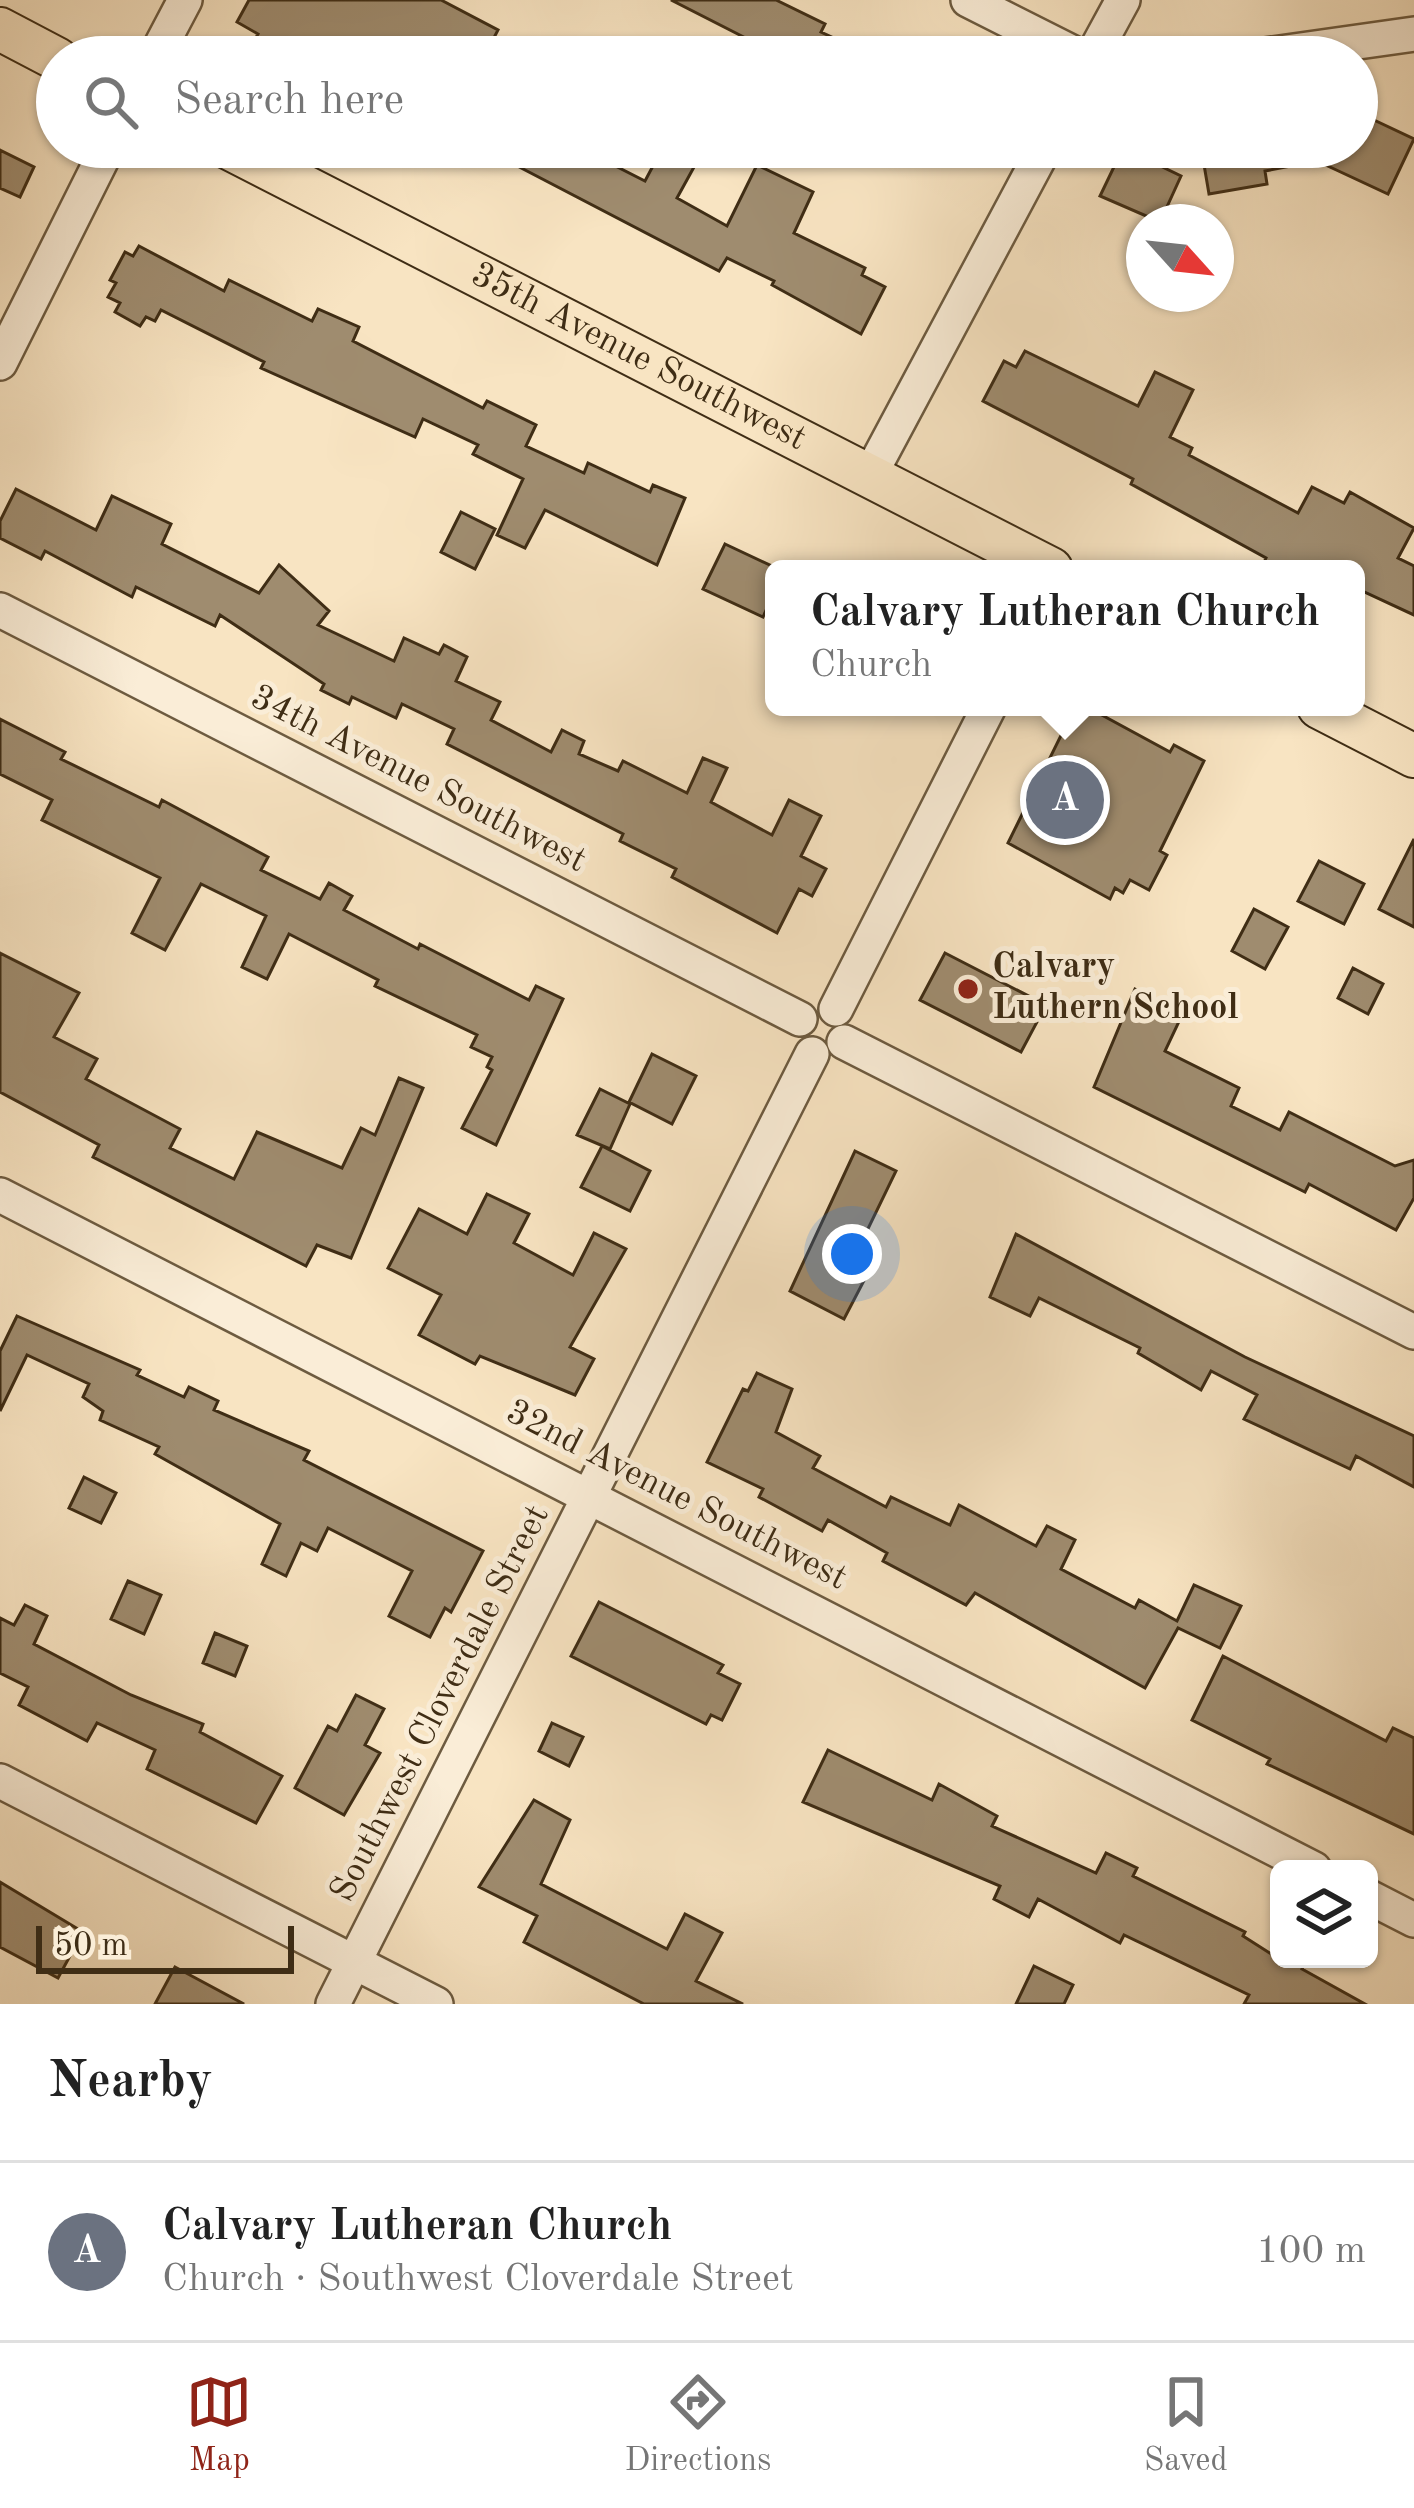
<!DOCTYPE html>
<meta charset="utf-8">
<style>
body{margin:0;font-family:"Old Standard TT",serif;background:#f6f6f6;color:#222}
.controls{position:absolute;right:36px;bottom:36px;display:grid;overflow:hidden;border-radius:18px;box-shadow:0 3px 9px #0004}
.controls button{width:108px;height:108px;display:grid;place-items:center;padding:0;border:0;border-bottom:3px solid #e0e0e0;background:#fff;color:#222;font:60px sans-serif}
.compass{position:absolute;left:1126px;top:204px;width:108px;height:108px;border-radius:50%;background:#fff;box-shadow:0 3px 9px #0004;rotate:117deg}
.scale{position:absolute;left:36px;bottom:30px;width:258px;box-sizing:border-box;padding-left:12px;border:6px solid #3f2d15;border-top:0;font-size:33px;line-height:42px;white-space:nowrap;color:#3f2d15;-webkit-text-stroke:9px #faedd7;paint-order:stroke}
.you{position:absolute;left:852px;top:1254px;width:42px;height:42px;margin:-30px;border:9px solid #fff;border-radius:50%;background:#1a73e8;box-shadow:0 0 0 18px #1a73e833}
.badge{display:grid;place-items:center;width:78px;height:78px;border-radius:50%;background:#8f2418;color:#fff;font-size:39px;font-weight:700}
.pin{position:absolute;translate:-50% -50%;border:6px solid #fff;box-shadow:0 3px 12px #0006}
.popup{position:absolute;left:765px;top:560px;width:600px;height:156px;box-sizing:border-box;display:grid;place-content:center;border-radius:18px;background:#fff;filter:drop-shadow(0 3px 9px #0005);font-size:39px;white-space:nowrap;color:#767676}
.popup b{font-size:45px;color:#222}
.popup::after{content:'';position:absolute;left:50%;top:100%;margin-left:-24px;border:24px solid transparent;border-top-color:#fff}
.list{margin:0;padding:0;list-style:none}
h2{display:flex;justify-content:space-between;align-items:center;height:156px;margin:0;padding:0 48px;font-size:51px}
h2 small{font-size:39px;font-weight:400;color:#767676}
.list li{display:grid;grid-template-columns:78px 1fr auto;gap:36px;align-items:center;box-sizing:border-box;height:180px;padding:0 48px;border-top:3px solid #e0e0e0}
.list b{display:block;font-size:45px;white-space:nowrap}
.list p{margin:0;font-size:39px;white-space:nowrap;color:#767676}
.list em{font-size:39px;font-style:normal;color:#767676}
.icon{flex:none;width:66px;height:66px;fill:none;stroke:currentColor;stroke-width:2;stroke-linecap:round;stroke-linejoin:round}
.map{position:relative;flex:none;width:1414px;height:2004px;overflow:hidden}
.search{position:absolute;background:#fff;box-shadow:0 3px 9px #0004;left:36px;right:36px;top:36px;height:132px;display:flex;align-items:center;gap:30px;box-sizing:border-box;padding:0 42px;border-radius:66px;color:#767676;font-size:45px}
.sheet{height:336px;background:#fff}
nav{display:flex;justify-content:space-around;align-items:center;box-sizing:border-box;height:168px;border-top:3px solid #e0e0e0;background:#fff;font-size:33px;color:#767676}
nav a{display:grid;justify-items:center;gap:6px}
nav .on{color:#8f2418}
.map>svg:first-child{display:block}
.building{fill:#9f8c6f;stroke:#3f2d15;stroke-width:3}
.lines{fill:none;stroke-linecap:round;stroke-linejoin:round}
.minor-casing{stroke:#6d5b40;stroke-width:38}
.major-casing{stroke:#3f2d15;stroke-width:46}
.minor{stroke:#faedd7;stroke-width:33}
.major{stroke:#f8e4c2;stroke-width:42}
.poi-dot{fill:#8f2418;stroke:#faedd7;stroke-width:4.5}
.labels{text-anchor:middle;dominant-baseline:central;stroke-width:10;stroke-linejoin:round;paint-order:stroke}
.street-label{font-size:36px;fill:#3f2d15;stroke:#faedd7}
.poi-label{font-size:36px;font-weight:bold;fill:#3f2d15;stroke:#faedd7;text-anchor:start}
</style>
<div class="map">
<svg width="1414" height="2004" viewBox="0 0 1414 2004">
<rect width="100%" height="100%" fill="#f8e4c2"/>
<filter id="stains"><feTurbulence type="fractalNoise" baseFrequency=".00167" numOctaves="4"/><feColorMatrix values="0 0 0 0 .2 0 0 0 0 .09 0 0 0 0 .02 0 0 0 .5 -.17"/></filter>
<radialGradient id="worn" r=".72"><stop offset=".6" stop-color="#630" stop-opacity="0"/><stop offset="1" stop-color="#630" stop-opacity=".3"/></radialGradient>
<!-- building -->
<path class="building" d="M 249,0 L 441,0 L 498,30 L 484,57 L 283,57 L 254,41 L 258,34 L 237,22 Z
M 671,0 L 776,0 L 825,24 L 821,32 L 875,57 L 783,57 Z
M 1357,112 L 1414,139 L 1388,194 L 1317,161 L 1265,171 L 1267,184 L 1209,194 L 1201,147 L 1357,147 Z
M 481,147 L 578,147 L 645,181 L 663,147 L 705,147 L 677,198 L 727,226 L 757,165 L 813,192 L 794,233 L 865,268 L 862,275 L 885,287 L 861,334 L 772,285 L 774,281 L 727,258 L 719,271 Z
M 1123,148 L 1181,176 L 1160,222 L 1100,196 Z
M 0,150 L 34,167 L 20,197 L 0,188 Z
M 139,246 L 224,291 L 229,280 L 312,321 L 318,309 L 359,327 L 353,341 L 483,408 L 487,401 L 536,425 L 526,446 L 584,473 L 588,463 L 650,492 L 653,485 L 685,498 L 657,565 L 545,510 L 525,548 L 497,535 L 523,479 L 473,454 L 478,445 L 423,419 L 415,437 L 261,368 L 264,362 L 161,310 L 155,321 L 146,317 L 140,326 L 115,312 L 120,303 L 108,297 L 116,283 L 110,280 L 125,252 L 133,256 Z
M 1025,351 L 1138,406 L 1155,372 L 1193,390 L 1170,437 L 1192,448 L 1189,455 L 1298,513 L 1312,487 L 1344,503 L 1350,492 L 1414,528 L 1398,558 L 1414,566 L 1414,615 L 1356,588 L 1356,569 L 1261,569 L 1266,558 L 1131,484 L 1133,479 L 983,401 L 1004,361 L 1016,367 Z
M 16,489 L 96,530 L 112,496 L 171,524 L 162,544 L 259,593 L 279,565 L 329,611 L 318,625 L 394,661 L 404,638 L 439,654 L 444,645 L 467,657 L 456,681 L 500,702 L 491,720 L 551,752 L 562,730 L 584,741 L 579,754 L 618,771 L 623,761 L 687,793 L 703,758 L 727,768 L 711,802 L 772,835 L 789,800 L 821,816 L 801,856 L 826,869 L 812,896 L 799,889 L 777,933 L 672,877 L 676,869 L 620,841 L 623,834 L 447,744 L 454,729 L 402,704 L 396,718 L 352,697 L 349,704 L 321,690 L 324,684 L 220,615 L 215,626 L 136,587 L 132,597 L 45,551 L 41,559 L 0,538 L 0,521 Z
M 461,512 L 495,529 L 475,569 L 441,552 Z
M 725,544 L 774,567 L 774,593 L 763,617 L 703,589 Z
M 1075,707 L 1087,707 L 1170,752 L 1174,745 L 1204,761 L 1160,851 L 1167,855 L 1149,890 L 1130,880 L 1123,893 L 1115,888 L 1110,899 L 1008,843 Z
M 0,719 L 65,752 L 61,759 L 159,807 L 162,800 L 268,857 L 261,870 L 320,899 L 329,883 L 352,896 L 344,910 L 418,949 L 420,944 L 529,1000 L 536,986 L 563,999 L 496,1145 L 462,1128 L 492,1070 L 487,1067 L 492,1057 L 471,1047 L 477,1035 L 375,986 L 378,980 L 289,934 L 267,979 L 242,967 L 266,916 L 201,884 L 165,950 L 132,933 L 160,878 L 42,820 L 52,800 L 0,774 Z
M 1414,839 L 1414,927 L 1379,909 Z
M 1319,861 L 1364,884 L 1344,924 L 1298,901 Z
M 1254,909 L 1288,927 L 1265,969 L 1232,951 Z
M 0,953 L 79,993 L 54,1037 L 97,1059 L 86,1079 L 180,1129 L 170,1148 L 234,1179 L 257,1132 L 342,1168 L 361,1128 L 375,1135 L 399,1078 L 423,1088 L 351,1258 L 317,1245 L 306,1266 L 93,1157 L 99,1145 L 0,1092 Z
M 945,953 L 1046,1005 L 1021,1052 L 920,1000 Z
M 1353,968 L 1383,984 L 1368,1014 L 1338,998 Z
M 1135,989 L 1183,1013 L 1165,1051 L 1239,1088 L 1231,1106 L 1280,1130 L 1289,1112 L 1395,1166 L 1414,1160 L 1414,1198 L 1396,1230 L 1309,1184 L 1305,1192 L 1094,1087 Z
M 652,1054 L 696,1076 L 672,1124 L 629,1102 Z
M 600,1089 L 630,1104 L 610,1149 L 577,1135 Z
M 602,1146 L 650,1171 L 630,1211 L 581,1187 Z
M 855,1151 L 896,1171 L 863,1239 L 875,1245 L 864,1266 L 870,1269 L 844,1319 L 790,1291 Z
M 487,1194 L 529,1214 L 514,1243 L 573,1275 L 594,1233 L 626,1249 L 570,1347 L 594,1359 L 575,1395 L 480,1356 L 475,1364 L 419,1335 L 441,1295 L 388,1268 L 419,1209 L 467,1234 Z
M 1016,1234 L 1245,1357 L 1414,1436 L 1414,1487 L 1356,1456 L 1350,1469 L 1244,1419 L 1257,1395 L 1211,1371 L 1201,1390 L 1138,1353 L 1140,1348 L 1039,1298 L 1030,1316 L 990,1297 Z
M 17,1316 L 140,1370 L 137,1375 L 184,1397 L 189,1387 L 218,1401 L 214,1410 L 309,1451 L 304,1460 L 483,1551 L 451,1612 L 445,1608 L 430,1637 L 389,1616 L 412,1571 L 328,1528 L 317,1551 L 301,1543 L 286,1576 L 262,1564 L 280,1524 L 155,1454 L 159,1447 L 100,1420 L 103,1411 L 83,1397 L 89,1384 L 27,1355 L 0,1411 L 0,1351 Z
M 757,1373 L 792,1389 L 776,1432 L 820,1456 L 813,1468 L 886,1507 L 891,1497 L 950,1525 L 959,1505 L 1036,1546 L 1047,1526 L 1075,1540 L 1061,1569 L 1135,1608 L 1139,1600 L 1177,1621 L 1194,1585 L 1241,1606 L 1220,1648 L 1178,1628 L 1145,1688 L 975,1593 L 966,1605 L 883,1561 L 887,1553 L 828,1520 L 822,1531 L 759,1497 L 763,1489 L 707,1462 L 743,1389 L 748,1391 Z
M 84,1477 L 116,1493 L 101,1523 L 69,1508 Z
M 128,1581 L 161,1595 L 144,1634 L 111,1619 Z
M 599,1602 L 723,1665 L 718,1673 L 740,1684 L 722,1720 L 711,1715 L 706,1724 L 571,1656 Z
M 25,1605 L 47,1616 L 34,1644 L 131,1695 L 203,1724 L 200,1732 L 282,1776 L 256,1823 L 147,1769 L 155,1750 L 97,1723 L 87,1741 L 19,1705 L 28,1687 L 0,1673 L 0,1618 L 14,1625 Z
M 215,1633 L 247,1646 L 235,1676 L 203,1663 Z
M 1223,1656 L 1386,1741 L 1393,1728 L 1414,1738 L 1414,1834 L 1267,1764 L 1270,1759 L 1192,1720 Z
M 356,1695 L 384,1709 L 365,1745 L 380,1753 L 344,1815 L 295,1788 L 328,1726 L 337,1731 Z
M 552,1723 L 583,1737 L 569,1766 L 539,1751 Z
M 828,1750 L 932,1800 L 939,1784 L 997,1816 L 992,1826 L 1096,1873 L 1106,1853 L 1137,1868 L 1133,1876 L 1245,1932 L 1243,1936 L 1279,1959 L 1308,1959 L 1302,1969 L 1365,2004 L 1244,2004 L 1249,1995 L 1124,1935 L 1120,1943 L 1038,1899 L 1029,1917 L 994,1899 L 1000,1886 L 803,1802 Z
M 534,1800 L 570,1820 L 541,1884 L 667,1949 L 685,1914 L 722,1933 L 696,1981 L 743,2004 L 644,2004 L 524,1942 L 537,1916 L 479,1887 Z
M 0,1882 L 83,1932 L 58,1978 L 0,1947 Z
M 1034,1966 L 1073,1985 L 1064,2004 L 1016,2004 Z
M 175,1967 L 244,2004 L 155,2004 Z"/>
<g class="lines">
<!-- minor casing -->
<g class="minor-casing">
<path id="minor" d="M 968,0 L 1081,57
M 155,57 L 185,0
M 1092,57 L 1123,0
M 1251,57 L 1414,34
M 0,363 L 108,147
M 870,475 L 1045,147
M 0,610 L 800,1019
M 836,1009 L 989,707
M 844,1042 L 1414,1332
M 0,1195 L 1314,1869
M 0,1781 L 436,2004
M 1369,1897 L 1414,1920
M 333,2004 L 812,1054"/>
</g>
<!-- major casing -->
<g class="major-casing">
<g id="major">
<path d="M 0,29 L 57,59"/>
<path id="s1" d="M 227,147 L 1051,569"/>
<path d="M 1319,707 L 1414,756"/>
</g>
</g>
<!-- minor -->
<use href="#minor" class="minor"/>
<!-- major -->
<use href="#major" class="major"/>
</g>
<!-- markers -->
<circle class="poi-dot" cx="968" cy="989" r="12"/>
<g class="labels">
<!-- street labels -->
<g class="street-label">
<text stroke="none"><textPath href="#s1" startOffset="462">35th Avenue Southwest</textPath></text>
<text transform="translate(418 780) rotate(27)">34th Avenue Southwest</text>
<text transform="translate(676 1496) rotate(27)">32nd Avenue Southwest</text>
<text transform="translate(441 1704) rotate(-63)">Southwest Cloverdale Street</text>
</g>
<!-- poi labels -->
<g class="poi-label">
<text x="992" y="968">Calvary<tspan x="992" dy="41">Luthern School</tspan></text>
</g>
</g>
<rect width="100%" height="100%" filter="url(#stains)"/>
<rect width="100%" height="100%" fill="url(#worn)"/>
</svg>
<div class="controls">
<button><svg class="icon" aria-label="layers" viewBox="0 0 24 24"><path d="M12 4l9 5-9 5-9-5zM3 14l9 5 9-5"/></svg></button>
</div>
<svg class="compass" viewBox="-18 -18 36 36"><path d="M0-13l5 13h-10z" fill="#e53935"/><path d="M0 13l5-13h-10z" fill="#767676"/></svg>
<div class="scale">50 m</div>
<div class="you"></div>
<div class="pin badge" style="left:1065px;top:800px;background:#6b7280">A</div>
<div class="popup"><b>Calvary Lutheran Church</b>Church</div>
<div class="search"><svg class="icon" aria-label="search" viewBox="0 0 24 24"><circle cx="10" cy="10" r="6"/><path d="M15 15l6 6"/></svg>Search here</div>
</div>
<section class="sheet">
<h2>Nearby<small></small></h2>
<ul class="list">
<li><span class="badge" style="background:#6b7280">A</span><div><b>Calvary Lutheran Church</b><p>Church · Southwest Cloverdale Street</p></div><em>100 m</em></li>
</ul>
</section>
<nav>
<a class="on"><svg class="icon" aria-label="map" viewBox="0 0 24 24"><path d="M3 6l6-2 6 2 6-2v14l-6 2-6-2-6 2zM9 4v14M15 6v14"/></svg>Map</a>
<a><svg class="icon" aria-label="directions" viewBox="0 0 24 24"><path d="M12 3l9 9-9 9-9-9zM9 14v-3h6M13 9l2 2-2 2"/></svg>Directions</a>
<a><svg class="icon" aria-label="saved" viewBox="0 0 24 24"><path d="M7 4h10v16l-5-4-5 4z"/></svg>Saved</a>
</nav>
